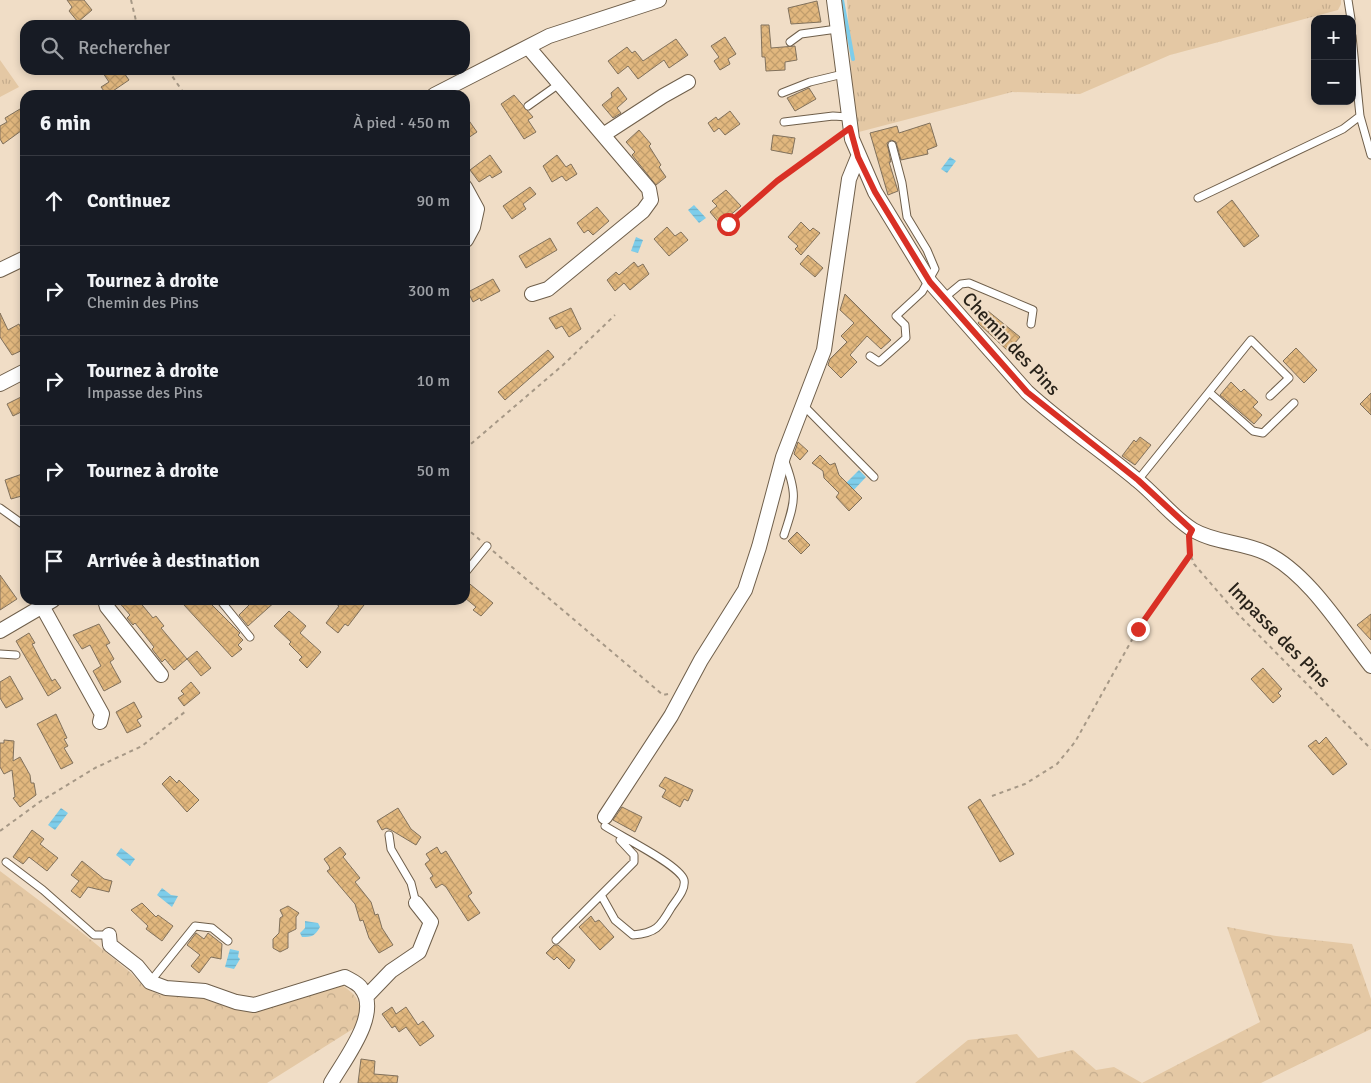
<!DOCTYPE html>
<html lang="fr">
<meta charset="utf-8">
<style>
body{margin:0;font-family:Signika,sans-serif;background:#20242c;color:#f1f3f6}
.controls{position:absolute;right:15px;top:15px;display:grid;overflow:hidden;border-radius:10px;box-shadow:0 2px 8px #0003}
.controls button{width:45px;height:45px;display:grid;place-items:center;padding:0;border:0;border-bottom:1px solid #363941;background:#171b24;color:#f1f3f6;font:25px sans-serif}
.stop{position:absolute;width:15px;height:15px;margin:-11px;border:4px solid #d93025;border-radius:50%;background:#fff}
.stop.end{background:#d93025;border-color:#fff;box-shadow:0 1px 5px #0008}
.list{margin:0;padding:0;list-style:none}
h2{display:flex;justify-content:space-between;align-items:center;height:65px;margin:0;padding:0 20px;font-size:21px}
h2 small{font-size:16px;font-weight:400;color:#9ea1a6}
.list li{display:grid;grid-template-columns:32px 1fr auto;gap:15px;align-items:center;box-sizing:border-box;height:90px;padding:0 20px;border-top:1px solid #363941}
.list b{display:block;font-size:19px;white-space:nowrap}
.list p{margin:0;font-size:16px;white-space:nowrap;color:#9ea1a6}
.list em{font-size:16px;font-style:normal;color:#9ea1a6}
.icon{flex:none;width:28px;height:28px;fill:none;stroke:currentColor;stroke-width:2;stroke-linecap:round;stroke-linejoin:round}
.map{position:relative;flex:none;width:1371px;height:1083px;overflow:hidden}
.search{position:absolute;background:#171b24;box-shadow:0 2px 8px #0003;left:20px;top:20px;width:450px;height:55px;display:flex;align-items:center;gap:12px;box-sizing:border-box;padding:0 18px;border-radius:15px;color:#9ea1a6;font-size:19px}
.panel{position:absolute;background:#171b24;box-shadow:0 2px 8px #0003;left:20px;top:90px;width:450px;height:515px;border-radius:15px}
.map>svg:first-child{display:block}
.grass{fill:url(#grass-tufts)}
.forest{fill:url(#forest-crowns)}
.water{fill:url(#water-rules)}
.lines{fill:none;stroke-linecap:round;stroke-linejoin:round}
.stream{stroke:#7ecdea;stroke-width:4}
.building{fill:url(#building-cross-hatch);stroke:#81715c}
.lane-casing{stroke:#6f5f4b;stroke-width:9}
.street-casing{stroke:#6f5f4b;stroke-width:16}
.path{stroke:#a69886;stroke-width:2;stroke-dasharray:4 4;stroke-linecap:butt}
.lane{stroke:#fff;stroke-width:7}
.street{stroke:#fff;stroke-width:14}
.route{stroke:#d93025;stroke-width:6}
.labels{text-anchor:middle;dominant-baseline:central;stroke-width:4;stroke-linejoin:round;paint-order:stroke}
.street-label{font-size:19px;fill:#29231a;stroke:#f0ddc6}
</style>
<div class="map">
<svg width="1371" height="1083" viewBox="0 0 1371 1083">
<defs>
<pattern id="grass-tufts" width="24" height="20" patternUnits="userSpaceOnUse" patternTransform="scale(1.25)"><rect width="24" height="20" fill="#e4c8a4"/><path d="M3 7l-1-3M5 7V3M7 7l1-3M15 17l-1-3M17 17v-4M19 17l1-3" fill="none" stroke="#c4ac8d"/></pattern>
<pattern id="forest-crowns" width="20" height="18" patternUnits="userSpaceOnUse" patternTransform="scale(1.25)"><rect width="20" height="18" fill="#e4c8a4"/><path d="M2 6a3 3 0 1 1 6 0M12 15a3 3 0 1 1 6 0" fill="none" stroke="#c4ac8d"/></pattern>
<pattern id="water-rules" width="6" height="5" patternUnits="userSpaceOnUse" patternTransform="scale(1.25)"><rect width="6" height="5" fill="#7ecdea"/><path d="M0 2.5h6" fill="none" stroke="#6db0c8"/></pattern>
<pattern id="building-cross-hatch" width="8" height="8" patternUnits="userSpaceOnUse" patternTransform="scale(1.25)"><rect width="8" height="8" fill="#e1b77e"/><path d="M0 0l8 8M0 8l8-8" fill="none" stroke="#c19d6c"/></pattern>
</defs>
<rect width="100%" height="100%" fill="#f0ddc6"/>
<!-- grass -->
<path class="grass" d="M 847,0 L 1341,0 L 1341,4 L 1338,10 L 1170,55 L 1080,94 L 1012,92 L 855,133 Z
M 0,60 L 19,87 L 0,97 Z"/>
<!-- forest -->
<path class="forest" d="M 0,871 L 85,935 L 131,973 L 145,988 L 160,995 L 199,997 L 230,1008 L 248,1011 L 340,984 C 356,994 360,1000 362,1019 L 356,1027 L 267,1083 L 0,1083 Z
M 1227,927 L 1276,936 L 1352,944 L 1371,999 L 1371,1029 L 1261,1083 L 915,1083 L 968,1040 L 1017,1034 L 1038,1058 L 1073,1050 L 1096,1070 L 1114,1067 L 1142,1083 L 1260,1022 Z"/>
<!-- water -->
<path class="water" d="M 950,157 L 956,161 L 947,173 L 941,169 Z
M 694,205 L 706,218 L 699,223 L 688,210 Z
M 636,237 L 643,240 L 638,253 L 631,251 Z
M 859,470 L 866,477 L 851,493 L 844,485 Z
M 61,808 L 68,813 L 55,830 L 48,825 Z
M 121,848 L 135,859 L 130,866 L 116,855 Z
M 162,888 L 171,895 L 178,896 L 172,907 L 157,895 Z
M 305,921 L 318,923 L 320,927 C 315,936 312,937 302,937 L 300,933 L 305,928 Z
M 230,949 L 239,951 L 238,957 L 240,959 L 234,969 L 225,967 Z"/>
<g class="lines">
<!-- stream -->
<path class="stream" d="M 842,0 L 853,59"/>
</g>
<!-- building -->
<path class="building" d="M 67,0 L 84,0 L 92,10 L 78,22 L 69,11 L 72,7 Z
M 817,1 L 821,22 L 791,24 L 788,8 Z
M 761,25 L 769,25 L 771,48 L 795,46 L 797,60 L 785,62 L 785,70 L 766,71 L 765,57 L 762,57 Z
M 725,37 L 736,54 L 728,59 L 730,64 L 720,70 L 714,61 L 719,57 L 711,46 Z
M 676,39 L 688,55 L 669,68 L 664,60 L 638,79 L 628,66 L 618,74 L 608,61 L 627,47 L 632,53 L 635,51 L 643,61 Z
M 101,70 L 122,70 L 129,80 L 107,95 L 101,87 L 109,82 Z
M 618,87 L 627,99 L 617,108 L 621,113 L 613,118 L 602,105 L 612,97 L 611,93 Z
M 809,88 L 816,99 L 795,111 L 787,98 Z
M 514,95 L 533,117 L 528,120 L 536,132 L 524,139 L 501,104 Z
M 20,109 L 25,118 L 25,128 L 3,144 L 0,139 L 0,126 L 7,122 L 5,118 Z
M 730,111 L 740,124 L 725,135 L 719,128 L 714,132 L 708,123 L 716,117 L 718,120 Z
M 465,115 L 477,132 L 465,140 Z
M 930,123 L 937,146 L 927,150 L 928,154 L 901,160 L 896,142 L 891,140 L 887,143 L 891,162 L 889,162 L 898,191 L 888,195 L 870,133 L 897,126 L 899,133 Z
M 639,130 L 651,144 L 649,146 L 661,165 L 659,167 L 666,177 L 656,185 L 632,155 L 635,152 L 626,142 Z
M 773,135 L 795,138 L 792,154 L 771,150 Z
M 490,155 L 502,172 L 492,178 L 490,175 L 479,182 L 470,170 Z
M 557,155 L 566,167 L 571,164 L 577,174 L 566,181 L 562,176 L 552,182 L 543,166 Z
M 530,187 L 536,194 L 523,204 L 526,209 L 512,219 L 503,206 Z
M 726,190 L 741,206 L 720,224 L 710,212 L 717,206 L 712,201 Z
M 1232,200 L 1259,236 L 1244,247 L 1217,212 Z
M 597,207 L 609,221 L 593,235 L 588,230 L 584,233 L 577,223 Z
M 801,222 L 810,231 L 813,228 L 820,233 L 801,255 L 795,249 L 798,246 L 788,237 Z
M 667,227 L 675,236 L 681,232 L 688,240 L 669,256 L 654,239 Z
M 550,238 L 557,250 L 526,268 L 519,256 Z
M 808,255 L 823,268 L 815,277 L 800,264 Z
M 634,262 L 638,267 L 643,264 L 649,274 L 630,290 L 624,283 L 615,291 L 607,280 L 616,272 L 619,275 Z
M 493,279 L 500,291 L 481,301 L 480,298 L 473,302 L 468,292 Z
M 845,294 L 891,340 L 881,349 L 867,336 L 850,355 L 857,362 L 841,378 L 828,365 L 830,359 L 847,342 L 841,336 L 854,323 L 840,310 Z
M 571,308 L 581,329 L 569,337 L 562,326 L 556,329 L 549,318 Z
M 988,311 L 1020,337 L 1008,351 L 978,323 Z
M 0,313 L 8,330 L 19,324 L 25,337 L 25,349 L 12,355 L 0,337 Z
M 1296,348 L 1317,370 L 1304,383 L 1283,361 Z
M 548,350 L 554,357 L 505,400 L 498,392 Z
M 1231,382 L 1241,392 L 1244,389 L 1258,402 L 1253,407 L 1262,415 L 1254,424 L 1220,395 Z
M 1371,393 L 1371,415 L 1360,404 Z
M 25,395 L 25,410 L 13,416 L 7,404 Z
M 1140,437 L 1151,445 L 1135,465 L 1122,456 L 1134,440 L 1136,442 Z
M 798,442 L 808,451 L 800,460 L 794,454 Z
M 820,455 L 830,465 L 835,463 L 839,475 L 862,498 L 849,511 L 836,497 L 839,493 L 824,478 L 823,471 L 812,463 Z
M 25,473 L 25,495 L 11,499 L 5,480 Z
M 797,532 L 810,545 L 801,554 L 788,541 Z
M 0,575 L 17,599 L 0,610 Z
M 465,580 L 493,603 L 481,616 L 473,610 L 476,607 L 465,598 Z
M 117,600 L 138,600 L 153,618 L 156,616 L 164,626 L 161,628 L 187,659 L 174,670 L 165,659 L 162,662 L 152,649 L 154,647 L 135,623 L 133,625 L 127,618 L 130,615 Z
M 190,600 L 207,600 L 240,633 L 238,635 L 243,640 L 238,645 L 242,649 L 232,657 L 184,605 Z
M 254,600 L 277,600 L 248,626 L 239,615 Z
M 331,600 L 357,600 L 364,605 L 348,626 L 345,624 L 338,633 L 326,623 L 339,606 Z
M 289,611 L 306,626 L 300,633 L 321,652 L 307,668 L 299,660 L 302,657 L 289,644 L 291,642 L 274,626 Z
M 1371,614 L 1371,640 L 1357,625 Z
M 99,624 L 110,643 L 106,645 L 114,659 L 110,662 L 121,682 L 104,691 L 93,671 L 101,666 L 90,645 L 82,649 L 73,635 Z
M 29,633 L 35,643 L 32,644 L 42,663 L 52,681 L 55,679 L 61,688 L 48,696 L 16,641 Z
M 197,651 L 211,668 L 201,676 L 187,659 Z
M 1263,668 L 1282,689 L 1278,693 L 1281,696 L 1273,703 L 1251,679 Z
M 10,676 L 23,699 L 6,708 L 0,698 L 0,682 Z
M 191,682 L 200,693 L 184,706 L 178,698 L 184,694 L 181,691 Z
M 134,702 L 142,717 L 137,720 L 141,726 L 127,733 L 116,712 Z
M 56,714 L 67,738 L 64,739 L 68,746 L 64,748 L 73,763 L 61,769 L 37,724 Z
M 1326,737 L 1347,764 L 1333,775 L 1308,746 L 1316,740 L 1319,744 Z
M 4,740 L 14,741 L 13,761 L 20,757 L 30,775 L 31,783 L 34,783 L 36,795 L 20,807 L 13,798 L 15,797 L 12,770 L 4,774 L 0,767 L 0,743 L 4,743 Z
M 170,776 L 177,783 L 179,780 L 199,800 L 187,812 L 162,784 Z
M 665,777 L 693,790 L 688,801 L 684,799 L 680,807 L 662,797 L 666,790 L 659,786 Z
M 980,799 L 1014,854 L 1000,862 L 968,807 Z
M 622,807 L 642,817 L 635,832 L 613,820 Z
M 398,808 L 411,829 L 421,837 L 416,845 L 391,830 L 386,828 L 382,830 L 377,821 Z
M 32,830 L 44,839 L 40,844 L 58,858 L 47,871 L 29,857 L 23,864 L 13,857 Z
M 340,847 L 346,854 L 343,857 L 360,878 L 355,882 L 371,902 L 375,915 L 378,914 L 382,928 L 393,945 L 379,953 L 369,938 L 363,920 L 360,921 L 355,904 L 327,871 L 330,869 L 329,866 L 324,859 Z
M 437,847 L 441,854 L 446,851 L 472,893 L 468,896 L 480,913 L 468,921 L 446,887 L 442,884 L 436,888 L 430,878 L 433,876 L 425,864 L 430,860 L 426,854 Z
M 82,861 L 104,879 L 112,881 L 109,892 L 88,887 L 80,898 L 71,891 L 79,881 L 71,875 Z
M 142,903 L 156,917 L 158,915 L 173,926 L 162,941 L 146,929 L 148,926 L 131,910 Z
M 288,906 L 299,913 L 296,917 L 296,929 L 288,933 L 288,948 L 280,952 L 273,948 L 273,939 L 279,933 L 280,918 L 283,916 L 280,910 Z
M 591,916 L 595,922 L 599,920 L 614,937 L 600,950 L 579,927 Z
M 196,933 L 204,939 L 208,933 L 222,944 L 221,959 L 211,957 L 199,973 L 191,966 L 200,955 L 187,945 Z
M 554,945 L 558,945 L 575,960 L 569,969 L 557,957 L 554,960 L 546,953 Z
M 392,1007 L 396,1014 L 406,1007 L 418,1025 L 423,1021 L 434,1036 L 420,1046 L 406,1027 L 399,1032 L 395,1026 L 392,1028 L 382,1014 Z
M 361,1059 L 375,1061 L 374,1074 L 398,1076 L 397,1083 L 358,1083 Z"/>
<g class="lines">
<!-- lane casing -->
<g class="lane-casing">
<path id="lane" d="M 1348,0 L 1351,19
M 1352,36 L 1360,116 L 1371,155
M 790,42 L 801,34 L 837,29
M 782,93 L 810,82 L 843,74
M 528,106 L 559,84
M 784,122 L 833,116 L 848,117
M 1198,198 L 1343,129 L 1360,116
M 944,298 L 961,284 L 969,283 L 1033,310 L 1031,324
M 870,356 L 879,362 L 906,338 L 905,325 L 896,316 L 922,292 L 935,269 L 927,250 L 907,217 L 902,183 L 892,145
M 1209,392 L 1253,431 L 1263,433 L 1294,403
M 803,405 L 874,477
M 1138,480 L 1251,340 L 1289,378 L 1270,396
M 0,508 L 21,523 L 25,521
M 784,535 C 795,501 798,495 784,459
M 465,573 L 487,546
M 220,600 L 250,637
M 0,654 L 16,655
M 389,835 L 391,849 L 411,883 L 416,903
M 6,862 L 43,890 L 94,935 L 109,935
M 601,895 L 615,920 L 633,935 C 656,933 660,927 671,908 C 676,900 686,890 684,880 C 680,865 620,836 605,826
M 556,940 L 634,862 L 634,855 L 620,840
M 150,982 L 195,926 L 212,928 L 228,941"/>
</g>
<!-- street casing -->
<g class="street-casing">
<path id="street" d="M 834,0 L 852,139 L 875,192 L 930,282 L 1027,392 C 1062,424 1101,450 1137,480 C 1156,495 1172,517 1193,530 C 1215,543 1243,542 1266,553 C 1308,573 1342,629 1371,666
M 528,47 L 649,189 L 651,200 L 643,211 L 548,289 L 532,294
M 434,95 L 549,36 L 659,0
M 603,135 L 663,96 L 688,82
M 465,187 L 477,209 L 473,227 L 466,240
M 0,270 L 25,258
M 0,384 L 25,371
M 105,600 L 107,607 L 161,675
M 42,606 L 102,714 L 100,722
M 0,631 L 53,600
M 605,817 L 671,716 L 701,660 L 745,590 L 759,547 L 783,457 L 824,350 L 849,179 L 858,157
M 109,935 L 110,945 L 137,966 L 150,982 L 166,988 L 205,991 L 236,1002 L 254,1005 L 345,977 C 350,980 358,983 361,988 C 382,1013 344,1060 331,1083
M 366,997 L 391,971 L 419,952 L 431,922 L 416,903"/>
</g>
<!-- path -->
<path class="path" d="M 131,0 L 137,25
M 168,70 L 185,95
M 727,224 L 777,181 L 839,135
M 465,449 L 563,365 L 615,315
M 465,527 L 480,540
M 1188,541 L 1188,548 L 1194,564 L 1232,608 L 1371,749
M 493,551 L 663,695 L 668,694
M 992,796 L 1025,784 L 1057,764 L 1075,742 L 1138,629 L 1190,555
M 0,831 L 41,801 L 95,768 L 142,746 L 186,711"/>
<!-- lane -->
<use href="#lane" class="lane"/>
<!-- street -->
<use href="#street" class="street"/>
</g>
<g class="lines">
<!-- route -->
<path class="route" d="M 728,224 L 777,181 L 850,128 L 858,157 L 875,192 L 930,282 L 1027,392 L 1138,480 L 1192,530 L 1189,536 L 1190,555 L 1138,629"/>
</g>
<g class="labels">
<!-- street labels -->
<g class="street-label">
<text transform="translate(1011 344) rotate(47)">Chemin des Pins</text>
<text transform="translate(1279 635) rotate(46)">Impasse des Pins</text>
</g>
</g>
</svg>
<div class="controls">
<button>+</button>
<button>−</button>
</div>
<div class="stop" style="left:728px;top:224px"></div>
<div class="stop end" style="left:1138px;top:629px"></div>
<div class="search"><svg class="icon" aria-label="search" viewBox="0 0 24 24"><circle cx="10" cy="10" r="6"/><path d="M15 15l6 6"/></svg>Rechercher</div>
<section class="panel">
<h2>6 min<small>À pied · 450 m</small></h2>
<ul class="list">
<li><svg class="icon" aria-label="ahead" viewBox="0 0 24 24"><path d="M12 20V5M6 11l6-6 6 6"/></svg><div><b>Continuez</b></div><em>90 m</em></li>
<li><svg class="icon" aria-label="right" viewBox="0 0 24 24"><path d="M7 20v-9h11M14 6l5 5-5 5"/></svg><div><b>Tournez à droite</b><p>Chemin des Pins</p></div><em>300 m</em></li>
<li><svg class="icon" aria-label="right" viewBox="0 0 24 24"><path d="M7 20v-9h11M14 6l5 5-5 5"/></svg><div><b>Tournez à droite</b><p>Impasse des Pins</p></div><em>10 m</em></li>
<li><svg class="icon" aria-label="right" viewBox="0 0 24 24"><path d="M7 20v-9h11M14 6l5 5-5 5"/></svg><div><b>Tournez à droite</b></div><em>50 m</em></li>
<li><svg class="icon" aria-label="arrive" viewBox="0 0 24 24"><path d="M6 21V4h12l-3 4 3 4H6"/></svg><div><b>Arrivée à destination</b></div></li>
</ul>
</section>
</div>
